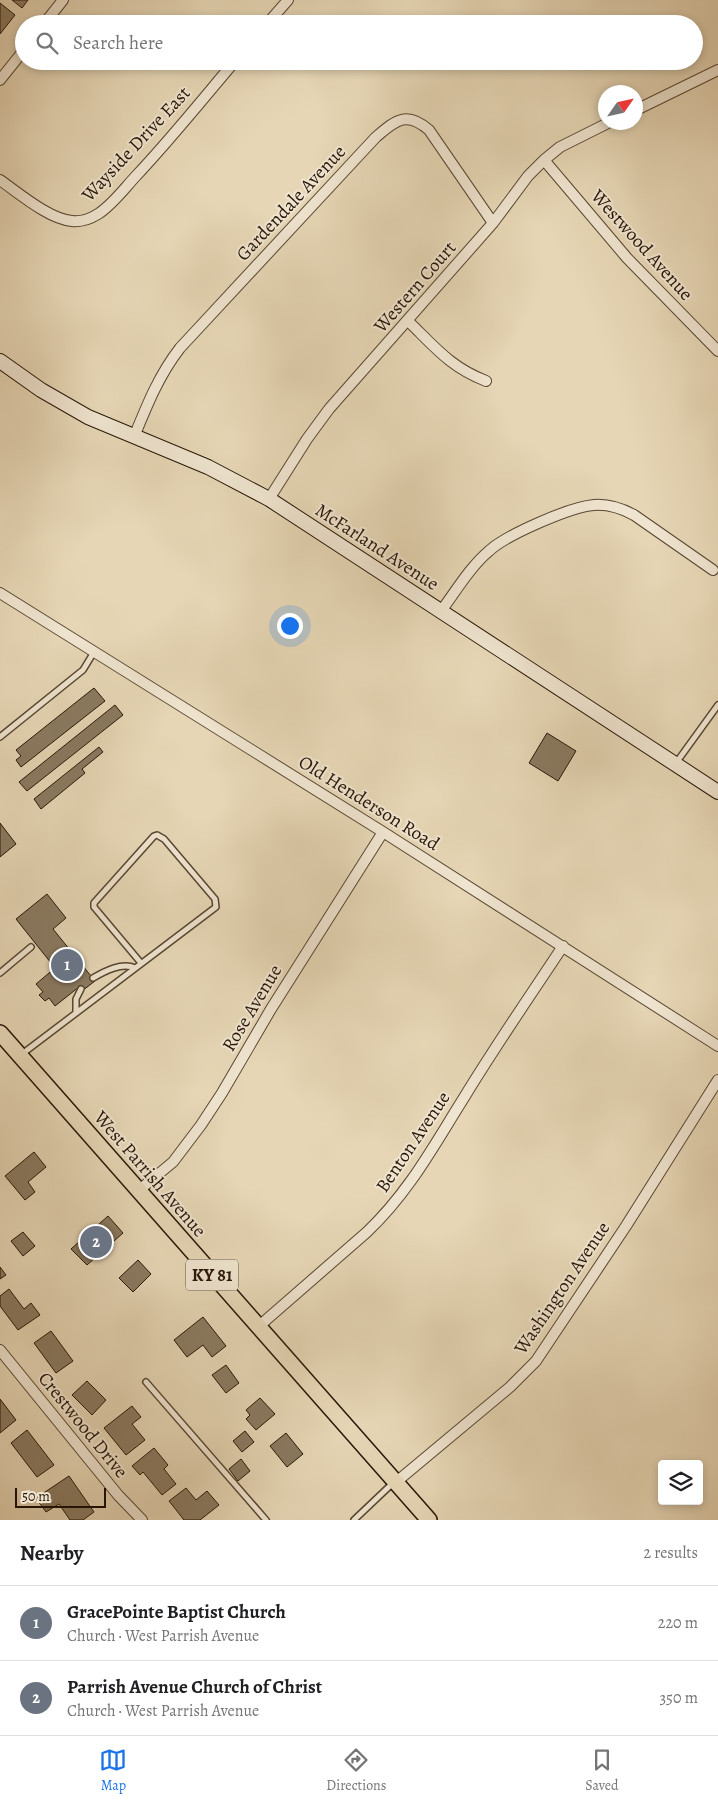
<!DOCTYPE html>
<meta charset="utf-8">
<style>
body{margin:0;font-family:Alegreya,serif;background:#f6f6f6;color:#202124}
.controls{position:absolute;right:15px;bottom:15px;display:grid;overflow:hidden;border-radius:5px;box-shadow:0 2px 8px #0003}
.controls button{width:45px;height:45px;display:grid;place-items:center;padding:0;border:0;border-bottom:1px solid #e0e0e0;background:#fff;color:#202124;font:25px sans-serif}
.compass{position:absolute;left:598px;top:85px;width:45px;height:45px;border-radius:50%;background:#fff;box-shadow:0 2px 8px #0003;rotate:56deg}
.scale{position:absolute;left:15px;bottom:12px;width:91px;box-sizing:border-box;padding-left:5px;border:2px solid #271607;border-top:0;font-size:14px;line-height:18px;white-space:nowrap;color:#271607;-webkit-text-stroke:4px #efe4cf;paint-order:stroke}
.you{position:absolute;left:289px;top:625px;width:18px;height:18px;margin:-12px;border:4px solid #fff;border-radius:50%;background:#1a73e8;box-shadow:0 0 0 8px #1a73e833}
.badge{display:grid;place-items:center;width:32px;height:32px;border-radius:50%;background:#1a73e8;color:#fff;font-size:16px;font-weight:700}
.pin{position:absolute;translate:-50% -50%;border:2px solid #fff;box-shadow:0 1px 5px #0006}
.list{margin:0;padding:0;list-style:none}
h2{display:flex;justify-content:space-between;align-items:center;height:65px;margin:0;padding:0 20px;font-size:21px}
h2 small{font-size:16px;font-weight:400;color:#757577}
.list li{display:grid;grid-template-columns:32px 1fr auto;gap:15px;align-items:center;box-sizing:border-box;height:75px;padding:0 20px;border-top:1px solid #e0e0e0}
.list b{display:block;font-size:19px;white-space:nowrap}
.list p{margin:0;font-size:16px;white-space:nowrap;color:#757577}
.list em{font-size:16px;font-style:normal;color:#757577}
.icon{flex:none;width:28px;height:28px;fill:none;stroke:currentColor;stroke-width:2;stroke-linecap:round;stroke-linejoin:round}
.map{position:relative;flex:none;width:718px;height:1520px;overflow:hidden}
.search{position:absolute;background:#fff;box-shadow:0 2px 8px #0003;left:15px;right:15px;top:15px;height:55px;display:flex;align-items:center;gap:12px;box-sizing:border-box;padding:0 18px;border-radius:28px;color:#757577;font-size:19px}
.sheet{height:215px;background:#fff}
nav{display:flex;justify-content:space-around;align-items:center;box-sizing:border-box;height:70px;border-top:1px solid #e0e0e0;background:#fff;font-size:14px;color:#757577}
nav a{display:grid;justify-items:center;gap:2px}
nav .on{color:#1a73e8}
.map>svg:first-child{display:block}
.building{fill:#8a7a61;stroke:#271607}
.lines{fill:none;stroke-linecap:round;stroke-linejoin:round}
.lane-casing{stroke:#574632;stroke-width:8}
.street-casing{stroke:#574632;stroke-width:12}
.secondary-casing{stroke:#271607;stroke-width:16}
.primary-casing{stroke:#271607;stroke-width:18}
.lane{stroke:#efe4cf;stroke-width:5}
.street{stroke:#efe4cf;stroke-width:10}
.secondary{stroke:#efe4cf;stroke-width:14}
.primary{stroke:#e6d6b5;stroke-width:15}
.labels{text-anchor:middle;dominant-baseline:central;stroke-width:4;stroke-linejoin:round;paint-order:stroke}
.shield{fill:#efe4cf;stroke:#635443;stroke-width:1}
.shield-label{font-size:18px;font-weight:bold;fill:#271607}
.street-label{font-size:19px;fill:#271607;stroke:#efe4cf}
</style>
<div class="map">
<svg width="718" height="1520" viewBox="0 0 718 1520">
<rect width="100%" height="100%" fill="#e6d6b5"/>
<filter id="stains"><feTurbulence type="fractalNoise" baseFrequency=".004" numOctaves="4"/><feColorMatrix values="0 0 0 0 .2 0 0 0 0 .09 0 0 0 0 .02 0 0 0 .5 -.17"/></filter>
<radialGradient id="worn" r=".72"><stop offset=".6" stop-color="#630" stop-opacity="0"/><stop offset="1" stop-color="#630" stop-opacity=".3"/></radialGradient>
<!-- building -->
<path class="building" d="M 12,0 L 28,0 L 22,8 Z
M 0,3 L 15,15 L 0,34 Z
M 94,688 L 105,701 L 21,767 L 16,760 L 21,756 L 16,750 Z
M 115,705 L 123,715 L 27,791 L 19,782 Z
M 547,733 L 576,751 L 558,781 L 529,763 Z
M 99,747 L 103,752 L 82,769 L 85,773 L 41,809 L 34,799 Z
M 0,823 L 16,844 L 0,857 Z
M 47,894 L 66,918 L 53,929 L 95,981 L 82,991 L 79,987 L 55,1006 L 49,998 L 45,1001 L 39,995 L 43,992 L 36,984 L 55,968 L 16,919 Z
M 34,1152 L 46,1167 L 28,1182 L 35,1192 L 25,1200 L 5,1176 Z
M 108,1216 L 123,1233 L 87,1265 L 71,1249 Z
M 23,1232 L 35,1246 L 23,1256 L 11,1241 Z
M 138,1260 L 151,1274 L 133,1292 L 119,1278 Z
M 0,1267 L 6,1275 L 0,1279 Z
M 9,1289 L 24,1309 L 31,1303 L 40,1315 L 18,1330 L 0,1306 L 0,1296 Z
M 203,1317 L 226,1346 L 212,1357 L 203,1345 L 187,1357 L 174,1340 Z
M 51,1331 L 73,1361 L 56,1373 L 34,1343 Z
M 226,1365 L 239,1383 L 226,1393 L 212,1375 Z
M 87,1381 L 106,1400 L 92,1415 L 72,1395 Z
M 260,1398 L 275,1414 L 256,1430 L 246,1419 L 250,1415 L 246,1410 Z
M 0,1399 L 16,1420 L 0,1433 Z
M 132,1406 L 141,1417 L 132,1424 L 145,1440 L 126,1455 L 104,1428 Z
M 27,1430 L 54,1465 L 37,1477 L 11,1443 Z
M 245,1431 L 254,1442 L 242,1452 L 233,1441 Z
M 286,1433 L 303,1454 L 287,1467 L 270,1446 Z
M 154,1448 L 168,1465 L 164,1469 L 176,1484 L 162,1495 L 143,1472 L 140,1475 L 132,1466 Z
M 241,1459 L 250,1471 L 238,1481 L 229,1469 Z
M 69,1476 L 94,1512 L 83,1520 L 70,1520 L 59,1504 L 46,1512 L 36,1498 Z
M 186,1488 L 196,1500 L 207,1491 L 219,1505 L 200,1520 L 184,1520 L 169,1501 Z"/>
<g class="lines">
<!-- lane casing -->
<g class="lane-casing">
<path id="lane" d="M 0,737 L 83,670 L 94,652
M 676,763 L 718,705
M 0,973 L 31,947
M 93,978 C 105,971 122,962 135,968
M 76,1013 L 76,999 L 81,989
M 22,1054 L 216,907 L 215,899 L 164,839 L 157,835 L 154,836 L 94,903 L 94,907 L 141,963
M 146,1382 L 266,1520
M 354,1520 L 394,1482"/>
</g>
<!-- street casing -->
<g class="street-casing">
<path id="street" d="M 44,24 L 63,0
M 267,24 L 288,0
M 0,80 L 24,50
M 636,110 L 718,70
M 544,160 L 627,258 L 718,351
M 0,180 C 20,194 49,219 72,221 C 81,222 90,219 98,214 C 112,205 124,189 135,177 C 170,140 202,100 235,61
M 408,321 C 435,347 450,367 486,381
M 134,437 C 147,405 159,375 180,348 L 376,137 C 395,121 406,110 429,130 L 493,223
M 269,499 L 307,439 L 329,409 L 493,223 L 528,176 L 544,160 L 560,147 L 610,122
M 0,593 L 383,832 L 718,1046
M 441,611 C 456,591 470,567 489,551 C 506,535 570,507 594,505 C 608,504 621,508 634,515 L 713,570
M 138,1191 L 173,1162 L 201,1125 L 222,1093 L 271,1009 L 383,832
M 258,1327 L 367,1232 C 410,1191 434,1145 465,1096 C 496,1045 530,996 563,946
M 0,1350 L 118,1495 L 142,1520
M 395,1483 L 510,1387 L 536,1361 L 626,1226 L 718,1080"/>
</g>
<!-- secondary casing -->
<g class="secondary-casing">
<path id="secondary" d="M 0,361 L 41,390 L 88,417 L 208,467 L 269,499 L 718,792"/>
</g>
<!-- primary casing -->
<g class="primary-casing">
<path id="primary" d="M 0,1033 L 429,1520"/>
</g>
<!-- lane -->
<use href="#lane" class="lane"/>
<!-- street -->
<use href="#street" class="street"/>
<!-- secondary -->
<use href="#secondary" class="secondary"/>
<!-- primary -->
<use href="#primary" class="primary"/>
</g>
<g class="labels">
<!-- shield labels -->
<rect class="shield" x="186" y="1259.5" width="52" height="31" rx="4"/>
<g class="shield-label">
<text x="212" y="1275">KY 81</text>
</g>
<!-- street labels -->
<g class="street-label">
<text transform="translate(136 144) rotate(-47)">Wayside Drive East</text>
<text transform="translate(291 203) rotate(-47)">Gardendale Avenue</text>
<text transform="translate(642 245) rotate(48)">Westwood Avenue</text>
<text transform="translate(415 287) rotate(-49)">Western Court</text>
<text transform="translate(377 547) rotate(33)">McFarland Avenue</text>
<text transform="translate(369 803) rotate(32)">Old Henderson Road</text>
<text transform="translate(252 1008) rotate(-59)">Rose Avenue</text>
<text transform="translate(413 1142) rotate(-56)">Benton Avenue</text>
<text transform="translate(150 1174) rotate(49)">West Parrish Avenue</text>
<text transform="translate(562 1288) rotate(-56)">Washington Avenue</text>
<text transform="translate(83 1425) rotate(51)">Crestwood Drive</text>
</g>
</g>
<rect width="100%" height="100%" filter="url(#stains)"/>
<rect width="100%" height="100%" fill="url(#worn)"/>
</svg>
<div class="controls">
<button><svg class="icon" aria-label="layers" viewBox="0 0 24 24"><path d="M12 4l9 5-9 5-9-5zM3 14l9 5 9-5"/></svg></button>
</div>
<svg class="compass" viewBox="-18 -18 36 36"><path d="M0-13l5 13h-10z" fill="#e53935"/><path d="M0 13l5-13h-10z" fill="#757577"/></svg>
<div class="scale">50 m</div>
<div class="you"></div>
<div class="pin badge" style="left:67px;top:965px;background:#6b7280">1</div>
<div class="pin badge" style="left:96px;top:1242px;background:#6b7280">2</div>
<div class="search"><svg class="icon" aria-label="search" viewBox="0 0 24 24"><circle cx="10" cy="10" r="6"/><path d="M15 15l6 6"/></svg>Search here</div>
</div>
<section class="sheet">
<h2>Nearby<small>2 results</small></h2>
<ul class="list">
<li><span class="badge" style="background:#6b7280">1</span><div><b>GracePointe Baptist Church</b><p>Church · West Parrish Avenue</p></div><em>220 m</em></li>
<li><span class="badge" style="background:#6b7280">2</span><div><b>Parrish Avenue Church of Christ</b><p>Church · West Parrish Avenue</p></div><em>350 m</em></li>
</ul>
</section>
<nav>
<a class="on"><svg class="icon" aria-label="map" viewBox="0 0 24 24"><path d="M3 6l6-2 6 2 6-2v14l-6 2-6-2-6 2zM9 4v14M15 6v14"/></svg>Map</a>
<a><svg class="icon" aria-label="directions" viewBox="0 0 24 24"><path d="M12 3l9 9-9 9-9-9zM9 14v-3h6M13 9l2 2-2 2"/></svg>Directions</a>
<a><svg class="icon" aria-label="saved" viewBox="0 0 24 24"><path d="M7 4h10v16l-5-4-5 4z"/></svg>Saved</a>
</nav>
